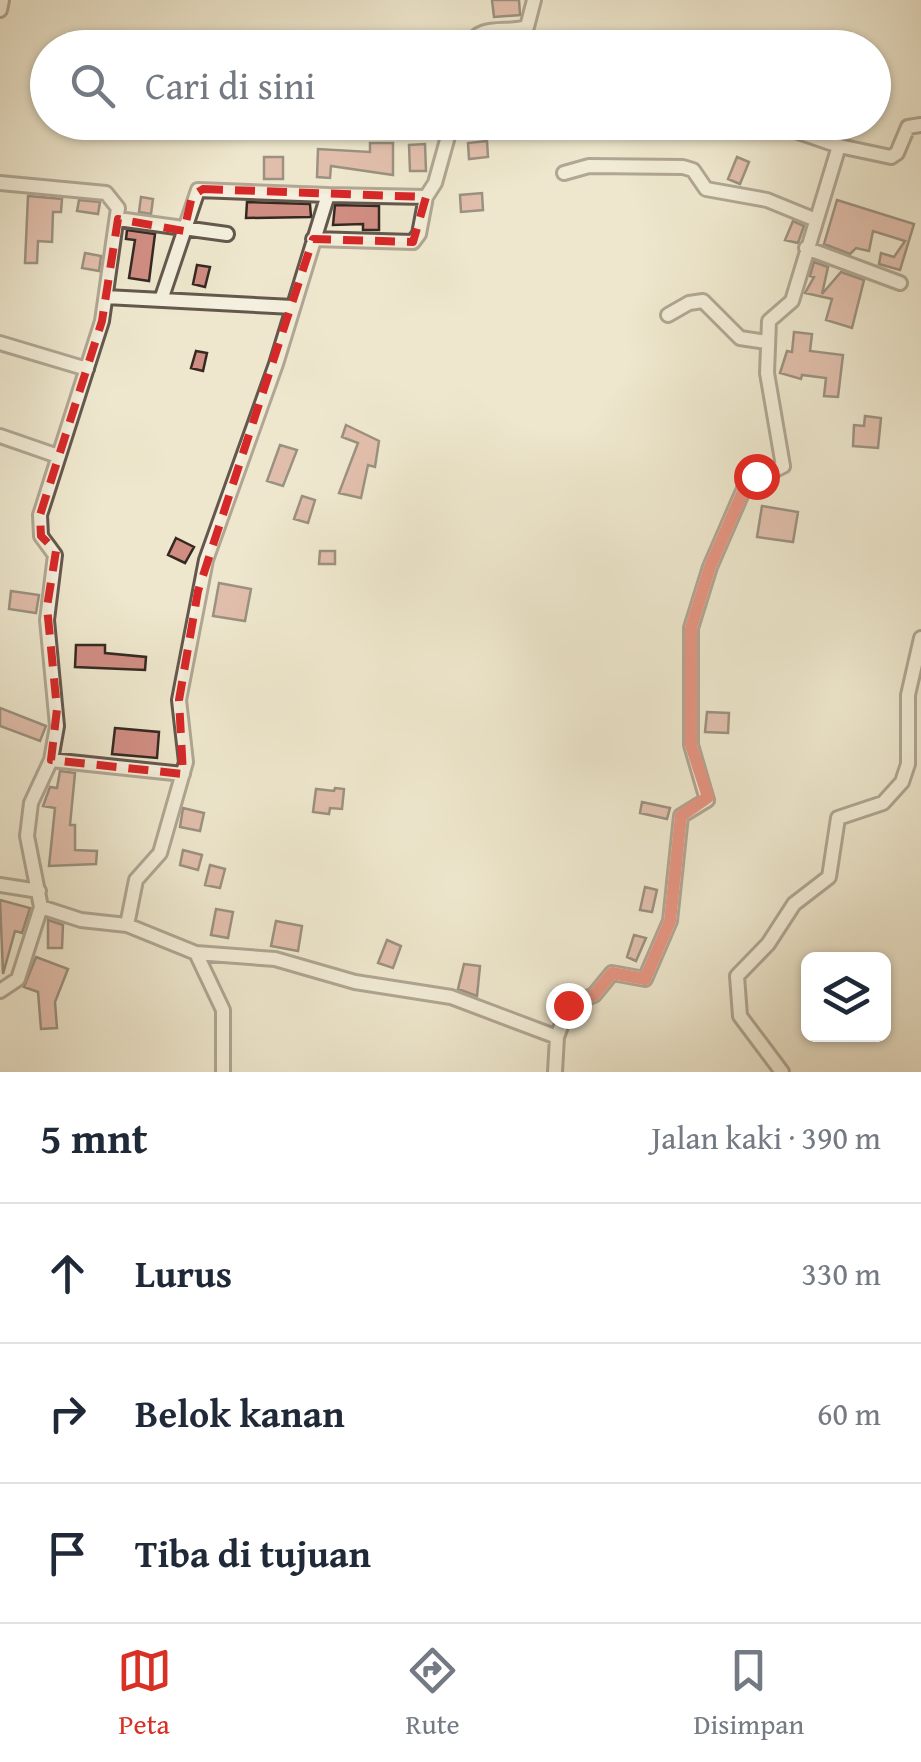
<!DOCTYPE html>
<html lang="id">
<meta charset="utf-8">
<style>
body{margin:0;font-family:"Gentium Book Plus",serif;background:#f2f2f3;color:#1f2937}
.controls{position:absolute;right:30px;bottom:30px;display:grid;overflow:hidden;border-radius:15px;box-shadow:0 2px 8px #0004}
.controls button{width:90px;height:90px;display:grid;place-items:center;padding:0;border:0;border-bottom:2px solid #e0e1e3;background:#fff;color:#1f2937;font:50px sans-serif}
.stop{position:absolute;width:30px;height:30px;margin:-22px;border:8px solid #d93025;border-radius:50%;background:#fff}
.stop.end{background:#d93025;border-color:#fff;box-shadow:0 2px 10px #0008}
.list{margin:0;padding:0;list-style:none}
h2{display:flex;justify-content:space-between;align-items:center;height:130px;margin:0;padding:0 40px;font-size:42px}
h2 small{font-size:32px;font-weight:400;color:#747a83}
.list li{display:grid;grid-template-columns:65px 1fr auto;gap:30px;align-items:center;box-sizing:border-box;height:140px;padding:0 40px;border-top:2px solid #e0e1e3}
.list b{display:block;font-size:38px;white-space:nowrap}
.list em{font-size:32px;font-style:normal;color:#747a83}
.icon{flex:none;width:55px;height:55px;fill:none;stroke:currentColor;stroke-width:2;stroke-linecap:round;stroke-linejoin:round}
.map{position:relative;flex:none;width:921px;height:1072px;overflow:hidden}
.search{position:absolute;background:#fff;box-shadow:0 2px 8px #0004;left:30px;right:30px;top:30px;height:110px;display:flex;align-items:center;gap:25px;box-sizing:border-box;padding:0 35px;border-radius:55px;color:#747a83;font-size:38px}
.sheet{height:550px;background:#fff}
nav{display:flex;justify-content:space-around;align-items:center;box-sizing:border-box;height:140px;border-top:2px solid #e0e1e3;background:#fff;font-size:28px;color:#747a83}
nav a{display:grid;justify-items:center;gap:5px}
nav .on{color:#d93025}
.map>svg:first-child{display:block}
.building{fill:#d08d82;stroke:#362922;stroke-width:2.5}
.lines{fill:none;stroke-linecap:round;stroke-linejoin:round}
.minor-casing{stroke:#64584d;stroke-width:18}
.minor{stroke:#f4efde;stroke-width:12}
.route{stroke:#d93025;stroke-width:12}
.marked{fill:none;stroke:#d62828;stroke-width:8;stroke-dasharray:20 12;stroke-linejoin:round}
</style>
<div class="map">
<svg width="921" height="1072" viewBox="0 0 921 1072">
<rect width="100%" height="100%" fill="#eee7cd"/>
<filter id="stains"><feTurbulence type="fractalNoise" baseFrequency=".002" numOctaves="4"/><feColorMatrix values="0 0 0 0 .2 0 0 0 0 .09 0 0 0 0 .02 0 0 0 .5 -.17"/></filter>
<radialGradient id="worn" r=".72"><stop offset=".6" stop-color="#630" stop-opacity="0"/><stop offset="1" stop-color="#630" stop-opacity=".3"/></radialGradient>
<!-- building -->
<path class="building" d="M 492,0 L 519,0 L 520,15 L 494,17 Z
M 765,122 L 773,134 L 755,135 L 725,123 Z
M 487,141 L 488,157 L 469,159 L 468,143 Z
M 370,143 L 393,143 L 393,175 L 331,166 L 330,178 L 317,177 L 318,149 L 370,152 Z
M 425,144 L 426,171 L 410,171 L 409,145 Z
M 264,157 L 283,157 L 283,179 L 264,179 Z
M 737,157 L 749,162 L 740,184 L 728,179 Z
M 482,193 L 483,210 L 461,212 L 460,195 Z
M 28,196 L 62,199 L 61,212 L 53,212 L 52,242 L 38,241 L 37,263 L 25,263 Z
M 141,197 L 153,199 L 151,214 L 139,212 Z
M 79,200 L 100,202 L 98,214 L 77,211 Z
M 837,200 L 914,224 L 900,270 L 879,264 L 881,253 L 894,257 L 905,241 L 873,231 L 869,251 L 856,248 L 850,254 L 824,244 Z
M 247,202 L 310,204 L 311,217 L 246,218 Z
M 335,205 L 379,206 L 379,230 L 363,230 L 363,224 L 333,225 Z
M 793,221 L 804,226 L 798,243 L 785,240 Z
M 127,230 L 155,234 L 149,281 L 129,278 L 135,240 L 126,239 Z
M 85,253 L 101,256 L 99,271 L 82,268 Z
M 814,262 L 828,267 L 822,294 L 841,272 L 864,280 L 852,328 L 826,320 L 832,299 L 805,293 L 814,277 L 810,276 Z
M 197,265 L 210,267 L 205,287 L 193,284 Z
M 794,332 L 812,334 L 810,351 L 843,355 L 838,397 L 824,396 L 826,378 L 802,375 L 801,379 L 780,373 L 787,351 L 792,352 Z
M 196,351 L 207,353 L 203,371 L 191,368 Z
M 865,416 L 881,418 L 878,448 L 853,446 L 854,425 L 864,426 Z
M 346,425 L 379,441 L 375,467 L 368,465 L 361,498 L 339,493 L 358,443 L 342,437 Z
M 280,445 L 297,450 L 283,486 L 267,481 Z
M 302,496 L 315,500 L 308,523 L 294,519 Z
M 762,506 L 798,512 L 793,542 L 757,537 Z
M 176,538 L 194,547 L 185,563 L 168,555 Z
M 320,551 L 335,551 L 335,564 L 319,564 Z
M 219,583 L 251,589 L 245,621 L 213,616 Z
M 11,591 L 39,595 L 36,613 L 9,609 Z
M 76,645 L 105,645 L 105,653 L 146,657 L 145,670 L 75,667 Z
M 0,708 L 46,726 L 40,741 L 0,726 Z
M 707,712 L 729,713 L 728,733 L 705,732 Z
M 115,728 L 159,732 L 157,758 L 112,754 Z
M 60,771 L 75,773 L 70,825 L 75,825 L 75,850 L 97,851 L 96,864 L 49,866 L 55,808 L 43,806 L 50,787 L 57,788 Z
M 335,788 L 344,789 L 342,809 L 330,808 L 329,814 L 313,812 L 316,789 L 334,791 Z
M 642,802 L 670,808 L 667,819 L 640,813 Z
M 183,808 L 204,813 L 200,831 L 180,827 Z
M 183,850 L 202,855 L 198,870 L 180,865 Z
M 210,865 L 225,869 L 220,888 L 205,885 Z
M 645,887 L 657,890 L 652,912 L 640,910 Z
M 0,900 L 30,908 L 22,933 L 15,931 L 3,974 Z
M 216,909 L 233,912 L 228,938 L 211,935 Z
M 48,920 L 63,925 L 62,948 L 48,948 Z
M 276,921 L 302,926 L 298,951 L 271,946 Z
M 634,935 L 646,938 L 636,961 L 627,957 Z
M 387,940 L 401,946 L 393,968 L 378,963 Z
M 36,957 L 68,969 L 55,1002 L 57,1028 L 41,1029 L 38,992 L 24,987 Z
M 464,964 L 480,966 L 477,996 L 458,989 Z"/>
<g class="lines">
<!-- minor casing -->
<g class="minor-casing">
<path id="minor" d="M 0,10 L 2,0
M 468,48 C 478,22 506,34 527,27 L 534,0
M 775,124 L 839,146
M 564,173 L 589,166 L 683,167 L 693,170 L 706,189 L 767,200 L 816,220
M 0,183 L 106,193 L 118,208 L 102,321 L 40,515 L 41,536 L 55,555 L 47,620 L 57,726 L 51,760 L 31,803 L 27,836 L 41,907 L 18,979 L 0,991
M 118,219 L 227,234
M 313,239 L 413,242 L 419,234 L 426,197
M 806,248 L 900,283
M 106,297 L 293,307
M 161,300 L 198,190 L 328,195
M 668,315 L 689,303 L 703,301 L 740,338 L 766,342
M 0,343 L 87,369
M 0,436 L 55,455
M 51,760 L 183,774
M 0,885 L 39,891
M 41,907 L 81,920 L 127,925 L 196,953 L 275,959 L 355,982 L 451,997 L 557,1037
M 127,925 L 136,880 L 160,853 L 186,762 L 179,700 L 206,560 L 276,364 L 326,201 L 328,195 L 426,197 L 435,183 L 452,122
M 196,953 L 223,1010 L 223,1072
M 555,1072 L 557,1037 L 569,1005 L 594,995 L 612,973 L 645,979 L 670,921 L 681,816 L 707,800 L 691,745 L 691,628 L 710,567 L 746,484 L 783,466 L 767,373 L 769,321 L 792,301 L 839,146 L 891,157 L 897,153 L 908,127 L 921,125
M 782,1072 L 740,1016 L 737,976 L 768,944 L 794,904 L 829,877 L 838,818 L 883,803 L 902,782 L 908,764 L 908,695 L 921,638"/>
</g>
<!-- minor -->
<use href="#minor" class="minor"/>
</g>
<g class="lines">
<!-- route -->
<path class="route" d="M 568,1005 L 594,995 L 612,973 L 645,979 L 670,921 L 681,816 L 708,797 L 691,745 L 691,628 L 710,567 L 748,480 L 756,476"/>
</g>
<!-- marked area -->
<path d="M0 0H921V1072H0ZM 203,189 L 426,197 L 413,242 L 313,239 L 198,591 L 179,700 L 183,774 L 51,760 L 57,709 L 47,607 L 56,551 L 41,536 L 40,515 L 102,321 L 118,219 L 184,231 L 192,196 Z" fill="#eee7cd" fill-opacity=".55" fill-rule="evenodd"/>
<path class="marked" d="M 203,189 L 426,197 L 413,242 L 313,239 L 198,591 L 179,700 L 183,774 L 51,760 L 57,709 L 47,607 L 56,551 L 41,536 L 40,515 L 102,321 L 118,219 L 184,231 L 192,196 Z"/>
<rect width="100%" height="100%" filter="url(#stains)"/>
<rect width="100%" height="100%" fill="url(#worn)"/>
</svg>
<div class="controls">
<button><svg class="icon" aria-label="layers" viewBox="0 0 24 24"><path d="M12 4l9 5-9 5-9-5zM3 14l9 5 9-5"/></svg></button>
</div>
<div class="stop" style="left:756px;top:476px"></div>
<div class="stop end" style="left:568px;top:1005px"></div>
<div class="search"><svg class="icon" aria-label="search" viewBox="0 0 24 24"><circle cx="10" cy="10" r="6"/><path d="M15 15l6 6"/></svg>Cari di sini</div>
</div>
<section class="sheet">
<h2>5 mnt<small>Jalan kaki · 390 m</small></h2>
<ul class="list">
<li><svg class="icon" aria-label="ahead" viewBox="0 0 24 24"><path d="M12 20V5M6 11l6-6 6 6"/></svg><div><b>Lurus</b></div><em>330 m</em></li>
<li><svg class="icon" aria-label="right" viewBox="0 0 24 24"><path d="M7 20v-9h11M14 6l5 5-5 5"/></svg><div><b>Belok kanan</b></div><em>60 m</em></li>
<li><svg class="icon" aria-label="arrive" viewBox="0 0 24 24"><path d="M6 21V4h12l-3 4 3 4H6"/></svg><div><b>Tiba di tujuan</b></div></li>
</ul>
</section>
<nav>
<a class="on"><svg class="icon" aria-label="map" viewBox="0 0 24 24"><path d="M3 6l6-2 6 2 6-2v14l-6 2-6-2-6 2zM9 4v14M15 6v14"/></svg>Peta</a>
<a><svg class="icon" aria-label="directions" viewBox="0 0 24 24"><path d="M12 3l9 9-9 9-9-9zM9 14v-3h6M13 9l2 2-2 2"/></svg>Rute</a>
<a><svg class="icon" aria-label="saved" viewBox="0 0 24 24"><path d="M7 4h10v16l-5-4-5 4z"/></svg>Disimpan</a>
</nav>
